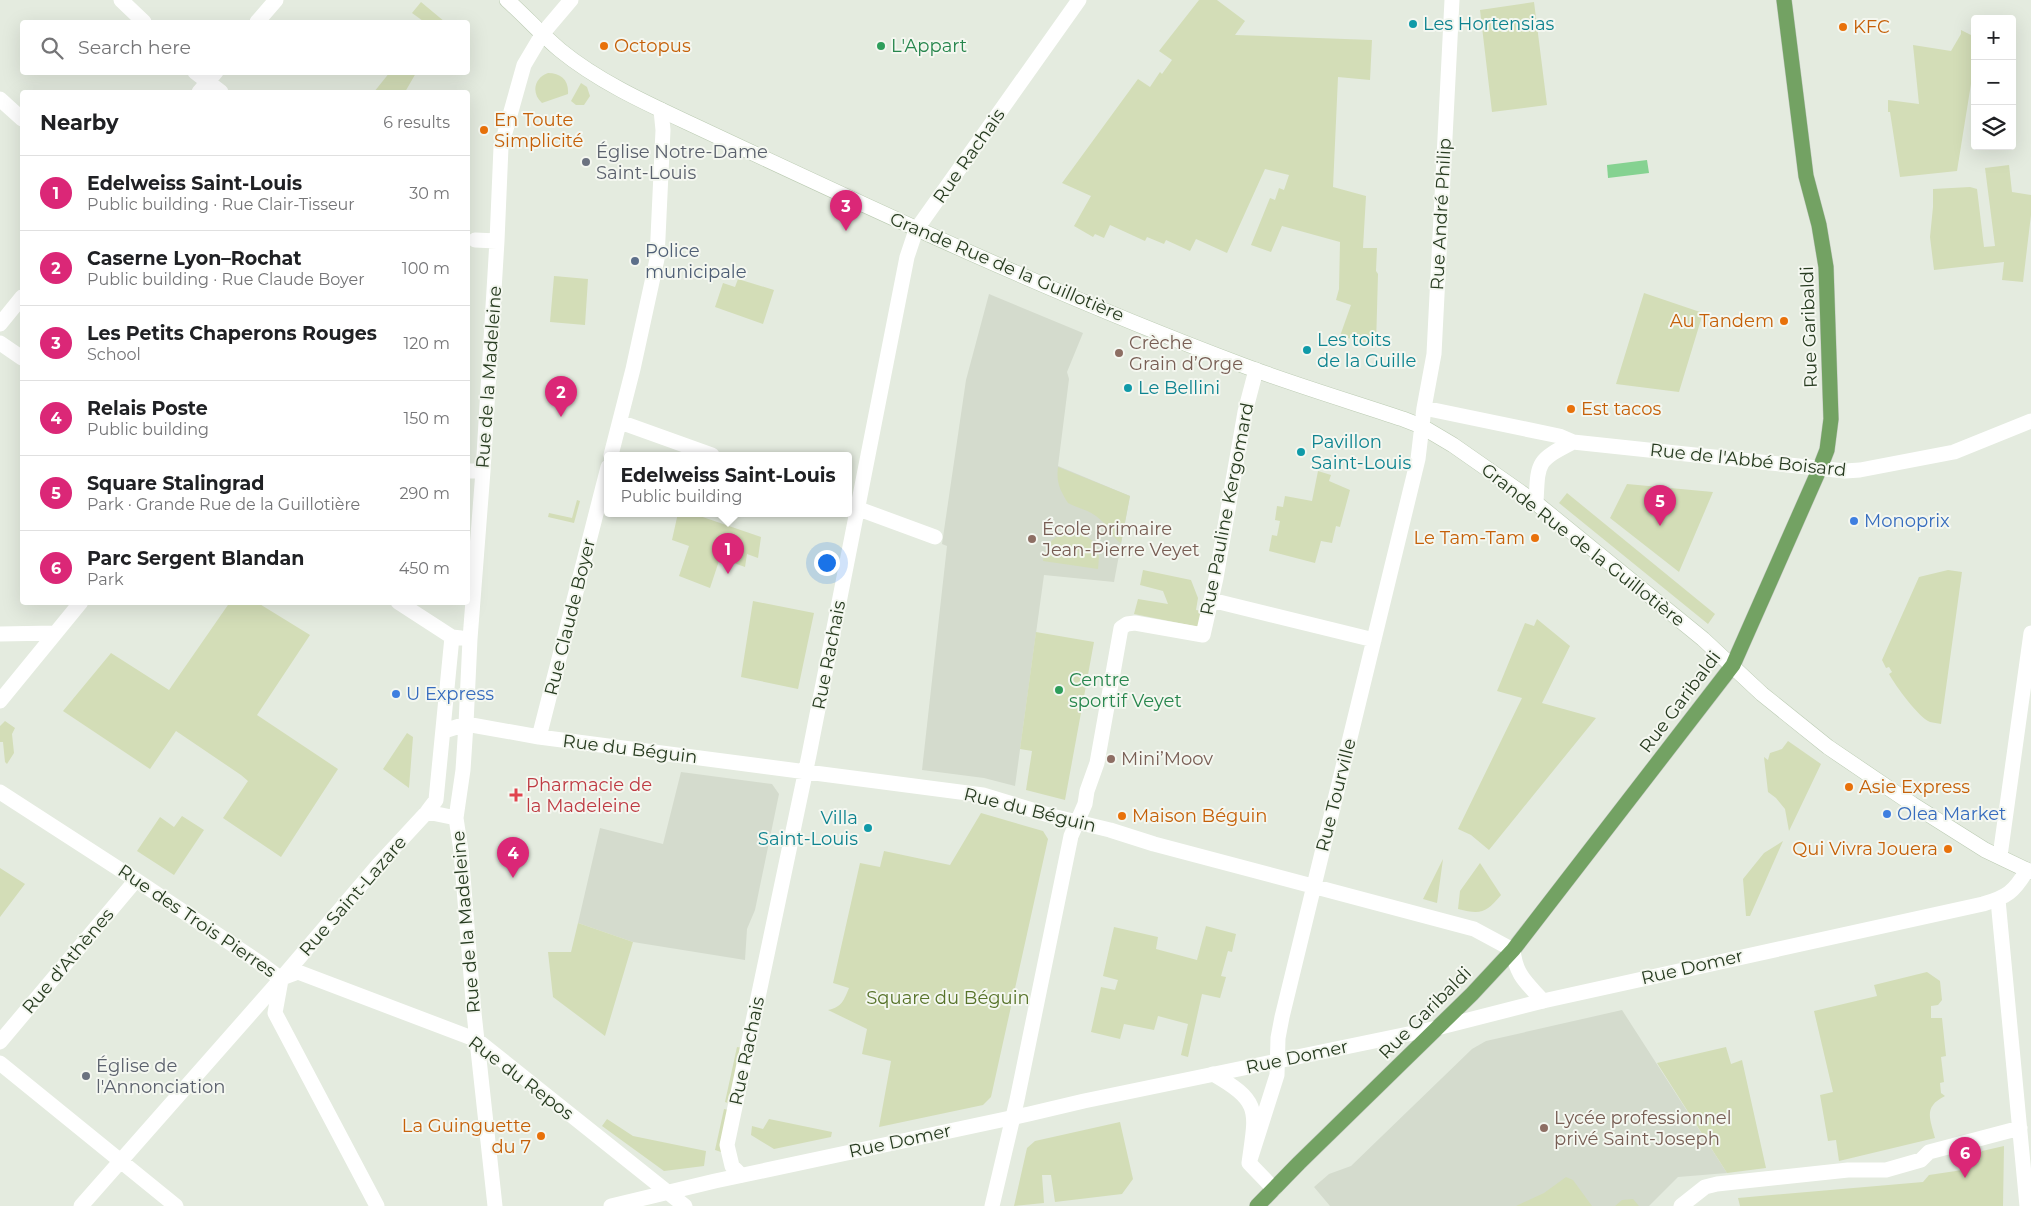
<!DOCTYPE html>
<meta charset="utf-8">
<style>
body{margin:0;font-family:Montserrat,sans-serif;background:#f2f2f2;color:#202124}
.controls{position:absolute;right:15px;top:15px;display:grid;overflow:hidden;border-radius:5px;box-shadow:0 5px 20px #0002}
.controls button{width:45px;height:45px;display:grid;place-items:center;padding:0;border:0;border-bottom:1px solid #e0e0e0;background:#fff;color:#202124;font:25px sans-serif}
.you{position:absolute;left:826px;top:562px;width:18px;height:18px;margin:-12px;border:4px solid #fff;border-radius:50%;background:#1a73e8;box-shadow:0 0 0 8px #1a73e833}
.badge{display:grid;place-items:center;width:32px;height:32px;border-radius:50%;background:#db2777;color:#fff;font-size:16px;font-weight:700}
.pin{position:absolute;translate:-50% -41px;filter:drop-shadow(0 1px 2px #0008)}
.pin::after{content:'';position:absolute;top:26px;width:18px;height:15px;background:inherit;clip-path:polygon(0 0,100% 0,50% 100%)}
.popup{position:absolute;left:604px;top:452px;width:248px;height:65px;box-sizing:border-box;display:grid;place-content:center;border-radius:5px;background:#fff;filter:drop-shadow(0 1px 4px #0005);font-size:16px;white-space:nowrap;color:#757577}
.popup b{font-size:19px;color:#202124}
.popup::after{content:'';position:absolute;left:50%;top:100%;margin-left:-10px;border:10px solid transparent;border-top-color:#fff}
.list{margin:0;padding:0;list-style:none}
h2{display:flex;justify-content:space-between;align-items:center;height:65px;margin:0;padding:0 20px;font-size:21px}
h2 small{font-size:16px;font-weight:400;color:#757577}
.list li{display:grid;grid-template-columns:32px 1fr auto;gap:15px;align-items:center;box-sizing:border-box;height:75px;padding:0 20px;border-top:1px solid #e0e0e0}
.list b{display:block;font-size:19px;white-space:nowrap}
.list p{margin:0;font-size:16px;white-space:nowrap;color:#757577}
.list em{font-size:16px;font-style:normal;color:#757577}
.icon{flex:none;width:28px;height:28px;fill:none;stroke:currentColor;stroke-width:2;stroke-linecap:round;stroke-linejoin:round}
.map{position:relative;flex:none;width:2031px;height:1206px;overflow:hidden}
.search{position:absolute;background:#fff;box-shadow:0 5px 20px #0002;left:20px;top:20px;width:450px;height:55px;display:flex;align-items:center;gap:12px;box-sizing:border-box;padding:0 18px;border-radius:5px;color:#757577;font-size:19px}
.panel{position:absolute;background:#fff;box-shadow:0 5px 20px #0002;left:20px;top:90px;width:450px;height:515px;border-radius:5px}
.map>svg:first-child{display:block}
.built{fill:#d4dbcd}
.green{fill:#d3ddb7}
.water{fill:#85d291}
.lines{fill:none;stroke-linecap:round;stroke-linejoin:round}
.secondary-casing{stroke:#bbcbb2;stroke-width:16}
.primary-casing{stroke:#c3c8c1;stroke-width:16}
.minor{stroke:#fff;stroke-width:15}
.tertiary{stroke:#fff;stroke-width:15}
.secondary{stroke:#fff;stroke-width:15}
.primary{stroke:#73a263;stroke-width:15}
.culture-dot{fill:#0f9aa8;stroke:#f4f7f0;stroke-width:2}
.food-dot{fill:#e8710a;stroke:#f4f7f0;stroke-width:2}
.leisure-dot{fill:#2e9e5b;stroke:#f4f7f0;stroke-width:2}
.worship-dot{fill:#6b7280;stroke:#f4f7f0;stroke-width:2}
.service-dot{fill:#5c6f8a;stroke:#f4f7f0;stroke-width:2}
.education-dot{fill:#8d6e63;stroke:#f4f7f0;stroke-width:2}
.shop-dot{fill:#3f7fe0;stroke:#f4f7f0;stroke-width:2}
.health-dot{fill:#e0444e;stroke:#f4f7f0;stroke-width:2}
.labels{text-anchor:middle;dominant-baseline:central;stroke-width:4;stroke-linejoin:round;paint-order:stroke}
.culture-label{font-size:18px;fill:#0d838f;stroke:#f4f7f0;text-anchor:start}
.food-label{font-size:18px;fill:#c56008;stroke:#f4f7f0;text-anchor:start}
.leisure-label{font-size:18px;fill:#27864d;stroke:#f4f7f0;text-anchor:start}
.worship-label{font-size:18px;fill:#5b616d;stroke:#f4f7f0;text-anchor:start}
.street-label{font-size:18px;fill:#273b20;stroke:#f4f7f0}
.service-label{font-size:18px;fill:#4e5e75;stroke:#f4f7f0;text-anchor:start}
.education-label{font-size:18px;fill:#785e54;stroke:#f4f7f0;text-anchor:start}
.shop-label{font-size:18px;fill:#366cbe;stroke:#f4f7f0;text-anchor:start}
.health-label{font-size:18px;fill:#be3a42;stroke:#f4f7f0;text-anchor:start}
.park-label{font-size:18px;fill:#577329;stroke:#f4f7f0}
</style>
<div class="map">
<svg width="2031" height="1206" viewBox="0 0 2031 1206">
<rect width="100%" height="100%" fill="#e4ebdf"/>
<!-- built -->
<path class="built" d="M 989,294 L 1083,333 L 1067,372 L 1069,379 L 1058,466 L 1130,496 L 1114,582 L 1044,575 L 1015,786 L 984,778 L 922,770 L 947,546 L 942,544 L 966,380 Z
M 681,772 L 772,784 L 779,794 L 755,910 L 747,929 L 745,960 L 633,942 L 578,923 L 600,828 L 663,844 Z
M 1622,1010 L 1727,1173 L 1678,1177 L 1649,1206 L 1330,1206 L 1314,1187 L 1329,1174 L 1351,1166 L 1472,1049 L 1486,1041 Z"/>
<!-- green -->
<path class="green" d="M 1199,0 L 1217,0 L 1245,21 L 1235,35 L 1372,40 L 1370,80 L 1338,77 L 1333,187 L 1366,196 L 1363,248 L 1377,248 L 1376,271 L 1378,274 L 1376,345 L 1340,336 L 1351,305 L 1336,300 L 1339,289 L 1340,242 L 1282,226 L 1271,252 L 1251,245 L 1270,198 L 1275,200 L 1279,188 L 1284,190 L 1289,175 L 1265,169 L 1227,253 L 1196,239 L 1190,251 L 1166,240 L 1164,244 L 1147,237 L 1145,241 L 1110,225 L 1104,238 L 1095,234 L 1093,237 L 1074,226 L 1091,196 L 1062,183 L 1138,79 L 1150,87 L 1160,72 L 1162,74 L 1172,60 L 1159,51 Z
M 421,2 L 445,22 L 422,22 L 423,21 L 412,13 Z
M 1534,2 L 1547,105 L 1492,112 L 1480,10 Z
M 1961,30 L 1975,37 L 1975,59 L 1957,171 L 1900,177 L 1890,112 L 1888,112 L 1888,100 L 1919,104 L 1913,45 L 1951,51 L 1961,34 Z
M 390,72 L 416,72 L 416,73 L 405,92 L 374,92 Z
M 548,73 C 561,73 569,80 568,94 L 542,103 C 531,93 534,78 548,73 Z
M 581,83 L 587,87 L 590,96 L 584,105 L 576,105 L 571,101 Z
M 2009,165 L 2012,192 L 2031,195 L 2031,215 L 2023,282 L 2002,280 L 2004,262 L 1934,270 L 1930,237 L 1933,207 L 1933,189 L 1970,187 L 1977,189 L 1984,247 L 1995,246 L 1985,168 Z
M 554,276 L 588,279 L 585,325 L 550,322 Z
M 738,279 L 774,290 L 763,324 L 715,307 L 723,283 L 735,287 Z
M 1644,293 L 1703,313 L 1679,392 L 1616,384 Z
M 1058,467 L 1130,496 L 1121,543 C 1112,538 1110,529 1103,522 C 1091,510 1082,510 1068,503 C 1060,490 1056,482 1058,467 Z
M 1318,471 L 1331,475 L 1329,481 L 1350,490 L 1340,527 L 1336,526 L 1332,543 L 1321,541 L 1315,563 L 1269,551 L 1272,535 L 1277,536 L 1280,521 L 1275,520 L 1277,506 L 1283,507 L 1285,496 L 1312,501 Z
M 1627,484 L 1713,492 L 1679,572 L 1610,518 Z
M 1567,493 L 1715,614 L 1708,624 L 1559,503 Z
M 577,500 L 580,501 L 574,523 L 548,517 L 549,513 L 572,518 Z
M 678,513 L 691,513 L 761,537 L 758,558 L 747,554 L 745,567 L 720,558 L 710,588 L 679,576 L 689,546 L 672,540 Z
M 1068,532 L 1084,535 L 1096,543 L 1099,557 L 1098,569 L 1043,561 C 1046,545 1051,537 1068,532 Z
M 1143,570 L 1191,580 L 1198,598 L 1196,610 L 1202,611 L 1199,627 L 1134,614 L 1138,599 L 1168,604 L 1163,591 L 1140,585 Z
M 1948,570 L 1962,572 L 1941,724 C 1938,723 1933,723 1930,722 C 1918,717 1895,685 1889,674 L 1892,672 L 1889,667 L 1886,668 L 1882,660 L 1919,577 Z
M 753,601 L 814,613 L 798,689 L 741,677 Z
M 230,602 L 258,603 L 310,635 L 257,715 L 338,769 L 281,857 L 223,818 L 248,781 L 241,775 L 176,731 L 150,769 L 63,711 L 111,653 L 169,690 Z
M 1537,619 L 1570,646 L 1542,703 L 1596,718 L 1489,850 L 1471,835 L 1458,829 L 1522,698 L 1497,691 L 1525,623 L 1534,626 Z
M 1036,632 L 1094,642 L 1065,800 L 1026,790 L 1032,751 L 1020,749 Z
M 5,721 L 15,728 L 12,734 L 14,753 L 7,764 L 5,762 L 3,742 L 0,742 L 0,726 Z
M 407,733 L 413,737 L 409,788 L 383,769 Z
M 1788,741 L 1821,764 L 1789,831 L 1785,809 L 1776,798 L 1768,792 L 1764,757 L 1768,760 L 1770,753 L 1782,749 Z
M 981,813 L 1043,831 L 1048,839 L 991,1097 L 983,1105 L 879,1127 L 891,1061 L 862,1054 L 867,1029 L 828,1010 C 842,1007 844,1000 849,988 L 833,983 L 860,863 L 880,867 L 884,851 L 950,865 Z
M 182,816 L 204,830 L 174,875 L 137,851 L 160,817 L 174,827 Z
M 1783,841 L 1750,916 L 1746,916 L 1743,879 L 1764,853 Z
M 1443,859 L 1437,903 L 1423,899 Z
M 1480,863 L 1501,895 C 1486,913 1481,915 1458,909 L 1460,891 Z
M 0,868 L 25,884 L 0,917 Z
M 578,923 L 633,942 L 605,1036 L 553,997 L 548,952 L 571,952 Z
M 1206,926 L 1236,934 L 1232,952 L 1228,951 L 1221,976 L 1226,977 L 1220,998 L 1202,994 L 1188,1057 L 1181,1055 L 1188,1024 L 1158,1016 L 1154,1030 L 1124,1024 L 1120,1039 L 1091,1032 L 1101,987 L 1115,990 L 1118,980 L 1103,976 L 1114,927 L 1158,937 L 1156,949 L 1197,960 Z
M 1927,972 L 1940,981 L 1942,1000 L 1938,1005 L 1931,1006 L 1931,1018 L 1942,1018 L 1946,1056 L 1941,1057 L 1944,1082 L 1940,1083 L 1941,1093 L 1945,1096 C 1923,1107 1930,1118 1935,1138 L 1839,1161 L 1836,1140 L 1828,1141 L 1820,1095 L 1833,1092 L 1814,1011 L 1877,996 L 1874,985 Z
M 737,1047 L 743,1048 L 731,1104 L 725,1102 Z
M 1726,1047 L 1731,1064 L 1742,1060 L 1766,1168 L 1727,1173 L 1657,1063 Z
M 724,1109 L 729,1110 L 721,1152 L 715,1150 Z
M 607,1119 L 633,1136 L 706,1151 L 704,1166 L 664,1171 L 602,1126 Z
M 769,1119 L 832,1132 L 831,1137 L 774,1149 L 751,1135 L 752,1126 L 763,1129 Z
M 1120,1122 L 1133,1179 L 1122,1194 L 1055,1202 L 1051,1175 L 1042,1175 L 1044,1203 L 1014,1206 L 1027,1148 L 1035,1141 Z
M 2004,1146 L 2003,1206 L 1740,1206 L 1738,1198 L 1923,1182 L 1929,1175 L 1969,1169 L 1982,1151 Z
M 1566,1177 L 1573,1180 L 1592,1206 L 1516,1206 L 1544,1193 Z
M 1633,1199 L 1639,1206 L 1615,1206 L 1622,1200 Z"/>
<!-- water -->
<path class="water" d="M 1647,160 L 1649,173 L 1608,178 L 1607,165 Z"/>
<g class="lines">
<!-- secondary casing -->
<g class="secondary-casing">
<path id="secondary" d="M 507,0 C 525,16 541,34 560,50 C 599,82 648,104 693,125 C 874,210 1055,295 1242,365 C 1295,385 1349,401 1403,419 L 1421,426 L 1453,445 L 1536,503 L 1703,639 L 1762,694 L 1828,747 L 1912,804 L 1985,850 L 2031,872"/>
</g>
<!-- primary casing -->
<g class="primary-casing">
<path id="primary" d="M 1257,1206 L 1299,1163 L 1472,994 L 1513,950 L 1733,665 L 1820,468 L 1827,450 L 1831,419 L 1826,267 L 1819,225 L 1806,176 L 1784,0"/>
</g>
<!-- minor -->
<path class="minor" d="M 121,0 L 144,22
M 257,22 L 276,0
M 195,72 L 221,92
M 199,92 L 216,72
M 0,99 L 22,119
M 475,240 L 497,241
M 0,324 L 22,297
M 0,343 L 22,358
M 1424,408 L 1559,436 L 1573,442 L 1845,471 L 1860,470 L 1954,452 L 2031,421
M 620,422 L 712,455
M 611,455 L 633,369 L 657,259 L 663,130 L 661,110
M 468,471 L 483,471
M 1536,503 C 1538,462 1536,461 1573,442
M 848,505 L 935,537
M 1211,600 L 1374,640
M 398,602 L 452,637 L 461,638
M 0,634 L 55,633
M 0,701 L 81,602
M 444,731 L 466,724 L 539,737 L 983,795 L 1052,816 L 1110,830 L 1154,844 L 1474,929 L 1513,950 C 1516,976 1527,983 1543,1001
M 539,737 L 608,467
M 0,792 L 136,880 L 260,963 L 281,979
M 427,812 L 456,818
M 2000,856 L 2031,633
M 1998,900 L 2027,1206
M 282,978 L 298,972 L 477,1040 L 685,1206
M 281,980 L 275,1013 L 377,1206
M 0,1042 L 136,880
M 0,1063 L 176,1206
M 1213,1074 C 1262,1102 1256,1111 1249,1163 L 1274,1189
M 1249,1163 L 1277,1075 L 1278,1038 L 1282,1017 L 1418,459 L 1424,408 L 1434,354 L 1452,0
M 741,1175 L 732,1166 L 727,1145 L 809,755 L 907,257 L 916,230 L 1079,0
M 81,1206 L 281,979 L 378,865 L 427,812 L 436,800 L 452,637
M 495,1206 L 474,1013 L 461,851 L 456,818 L 463,770 L 466,724 L 470,639 L 483,471 L 497,241 L 501,147 L 524,65 L 543,33 L 571,0
M 992,1206 L 1017,1100 L 1071,836 L 1085,804 L 1087,791 L 1097,763 L 1121,628 L 1127,624 L 1135,623 L 1203,635 L 1216,578 L 1245,412 L 1256,370
M 1681,1206 L 1705,1187 L 1717,1184 L 1848,1170 L 1886,1170 L 1921,1160 L 1929,1152 L 2020,1128"/>
<!-- tertiary -->
<path class="tertiary" d="M 611,1206 L 715,1181 L 1029,1114 L 1084,1101 L 1437,1028 L 1543,1001 L 1983,904 C 2007,897 2014,892 2027,870"/>
<!-- secondary -->
<use href="#secondary" class="secondary"/>
<!-- primary -->
<use href="#primary" class="primary"/>
</g>
<!-- markers -->
<g class="culture-dot">
<circle cx="1413" cy="24" r="5"/>
<circle cx="1307" cy="350" r="5"/>
<circle cx="1128" cy="388" r="5"/>
<circle cx="1301" cy="452" r="5"/>
<circle cx="868" cy="828" r="5"/>
</g>
<g class="food-dot">
<circle cx="1843" cy="27" r="5"/>
<circle cx="604" cy="46" r="5"/>
<circle cx="484" cy="130" r="5"/>
<circle cx="1784" cy="321" r="5"/>
<circle cx="1571" cy="409" r="5"/>
<circle cx="1535" cy="538" r="5"/>
<circle cx="1849" cy="787" r="5"/>
<circle cx="1122" cy="816" r="5"/>
<circle cx="1948" cy="849" r="5"/>
<circle cx="541" cy="1136" r="5"/>
</g>
<g class="leisure-dot">
<circle cx="881" cy="46" r="5"/>
<circle cx="1059" cy="690" r="5"/>
</g>
<g class="worship-dot">
<circle cx="586" cy="162" r="5"/>
<circle cx="86" cy="1076" r="5"/>
</g>
<circle class="service-dot" cx="635" cy="261" r="5"/>
<g class="education-dot">
<circle cx="1119" cy="353" r="5"/>
<circle cx="1032" cy="539" r="5"/>
<circle cx="1111" cy="759" r="5"/>
<circle cx="1544" cy="1128" r="5"/>
</g>
<g class="shop-dot">
<circle cx="1854" cy="521" r="5"/>
<circle cx="396" cy="694" r="5"/>
<circle cx="1887" cy="814" r="5"/>
</g>
<path class="health-dot" d="M513.5 787.5h5v5h5v5h-5v5h-5v-5h-5v-5h5z"/>
<g class="labels">
<!-- culture labels -->
<g class="culture-label">
<text x="1423" y="24">Les Hortensias</text>
<text x="1317" y="340">Les toits<tspan x="1317" dy="21">de la Guille</tspan></text>
<text x="1138" y="388">Le Bellini</text>
<text x="1311" y="442">Pavillon<tspan x="1311" dy="21">Saint-Louis</tspan></text>
<text x="858" y="818" text-anchor="end">Villa<tspan x="858" dy="21">Saint-Louis</tspan></text>
</g>
<!-- food labels -->
<g class="food-label">
<text x="1853" y="27">KFC</text>
<text x="614" y="46">Octopus</text>
<text x="494" y="120">En Toute<tspan x="494" dy="21">Simplicité</tspan></text>
<text x="1774" y="321" text-anchor="end">Au Tandem</text>
<text x="1581" y="409">Est tacos</text>
<text x="1525" y="538" text-anchor="end">Le Tam-Tam</text>
<text x="1859" y="787">Asie Express</text>
<text x="1132" y="816">Maison Béguin</text>
<text x="1938" y="849" text-anchor="end">Qui Vivra Jouera</text>
<text x="531" y="1126" text-anchor="end">La Guinguette<tspan x="531" dy="21">du 7</tspan></text>
</g>
<!-- leisure labels -->
<g class="leisure-label">
<text x="891" y="46">L'Appart</text>
<text x="1069" y="680">Centre<tspan x="1069" dy="21">sportif Veyet</tspan></text>
</g>
<!-- worship labels -->
<g class="worship-label">
<text x="596" y="152">Église Notre-Dame<tspan x="596" dy="21">Saint-Louis</tspan></text>
<text x="96" y="1066">Église de<tspan x="96" dy="21">l'Annonciation</tspan></text>
</g>
<!-- street labels -->
<g class="street-label">
<text transform="translate(969 156) rotate(-55)">Rue Rachais</text>
<text transform="translate(1441 214) rotate(-87)">Rue André Philip</text>
<text transform="translate(1007 267) rotate(23)">Grande Rue de la Guillotière</text>
<text transform="translate(1809 327) rotate(-92)">Rue Garibaldi</text>
<text transform="translate(489 377) rotate(-86)">Rue de la Madeleine</text>
<text transform="translate(1748 460) rotate(6)">Rue de l'Abbé Boisard</text>
<text transform="translate(1227 509) rotate(-79)">Rue Pauline Kergomard</text>
<text transform="translate(1583 545) rotate(38)">Grande Rue de la Guillotière</text>
<text transform="translate(570 617) rotate(-76)">Rue Claude Boyer</text>
<text transform="translate(829 655) rotate(-79)">Rue Rachais</text>
<text transform="translate(1680 702) rotate(-53)">Rue Garibaldi</text>
<text transform="translate(630 749) rotate(7)">Rue du Béguin</text>
<text transform="translate(1336 795) rotate(-76)">Rue Tourville</text>
<text transform="translate(1030 810) rotate(14)">Rue du Béguin</text>
<text transform="translate(353 896) rotate(-49)">Rue Saint-Lazare</text>
<text transform="translate(197 921) rotate(34)">Rue des Trois Pierres</text>
<text transform="translate(466 922) rotate(-95)">Rue de la Madeleine</text>
<text transform="translate(68 961) rotate(-50)">Rue d'Athènes</text>
<text transform="translate(1692 967) rotate(-13)">Rue Domer</text>
<text transform="translate(1425 1013) rotate(-45)">Rue Garibaldi</text>
<text transform="translate(747 1051) rotate(-78)">Rue Rachais</text>
<text transform="translate(1297 1057) rotate(-12)">Rue Domer</text>
<text transform="translate(521 1078) rotate(37)">Rue du Repos</text>
<text transform="translate(900 1141) rotate(-12)">Rue Domer</text>
</g>
<!-- service labels -->
<g class="service-label">
<text x="645" y="251">Police<tspan x="645" dy="21">municipale</tspan></text>
</g>
<!-- education labels -->
<g class="education-label">
<text x="1129" y="343">Crèche<tspan x="1129" dy="21">Grain d’Orge</tspan></text>
<text x="1042" y="529">École primaire<tspan x="1042" dy="21">Jean-Pierre Veyet</tspan></text>
<text x="1121" y="759">Mini’Moov</text>
<text x="1554" y="1118">Lycée professionnel<tspan x="1554" dy="21">privé Saint-Joseph</tspan></text>
</g>
<!-- shop labels -->
<g class="shop-label">
<text x="1864" y="521">Monoprix</text>
<text x="406" y="694">U Express</text>
<text x="1897" y="814">Olea Market</text>
</g>
<!-- health labels -->
<g class="health-label">
<text x="526" y="785">Pharmacie de<tspan x="526" dy="21">la Madeleine</tspan></text>
</g>
<!-- park labels -->
<g class="park-label">
<text x="948" y="998">Square du Béguin</text>
</g>
</g>
</svg>
<div class="controls">
<button>+</button>
<button>−</button>
<button><svg class="icon" aria-label="layers" viewBox="0 0 24 24"><path d="M12 4l9 5-9 5-9-5zM3 14l9 5 9-5"/></svg></button>
</div>
<div class="you"></div>
<div class="pin badge" style="left:728px;top:574px">1</div>
<div class="popup"><b>Edelweiss Saint-Louis</b>Public building</div>
<div class="pin badge" style="left:561px;top:417px">2</div>
<div class="pin badge" style="left:846px;top:231px">3</div>
<div class="pin badge" style="left:513px;top:878px">4</div>
<div class="pin badge" style="left:1660px;top:526px">5</div>
<div class="pin badge" style="left:1965px;top:1178px">6</div>
<div class="search"><svg class="icon" aria-label="search" viewBox="0 0 24 24"><circle cx="10" cy="10" r="6"/><path d="M15 15l6 6"/></svg>Search here</div>
<section class="panel">
<h2>Nearby<small>6 results</small></h2>
<ul class="list">
<li><span class="badge">1</span><div><b>Edelweiss Saint-Louis</b><p>Public building · Rue Clair-Tisseur</p></div><em>30 m</em></li>
<li><span class="badge">2</span><div><b>Caserne Lyon–Rochat</b><p>Public building · Rue Claude Boyer</p></div><em>100 m</em></li>
<li><span class="badge">3</span><div><b>Les Petits Chaperons Rouges</b><p>School</p></div><em>120 m</em></li>
<li><span class="badge">4</span><div><b>Relais Poste</b><p>Public building</p></div><em>150 m</em></li>
<li><span class="badge">5</span><div><b>Square Stalingrad</b><p>Park · Grande Rue de la Guillotière</p></div><em>290 m</em></li>
<li><span class="badge">6</span><div><b>Parc Sergent Blandan</b><p>Park</p></div><em>450 m</em></li>
</ul>
</section>
</div>
